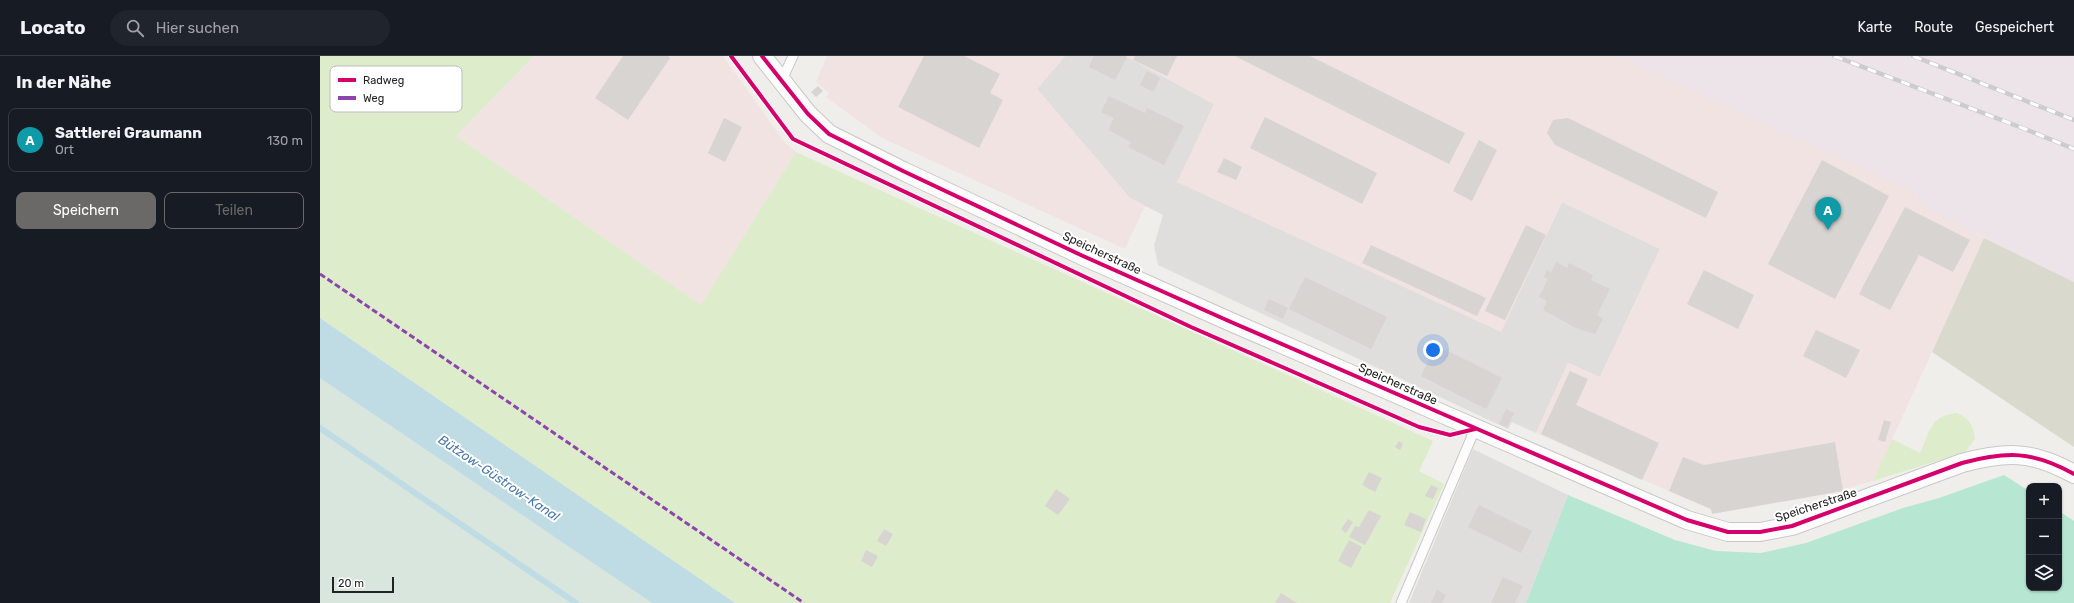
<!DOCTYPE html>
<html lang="de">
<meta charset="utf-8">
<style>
body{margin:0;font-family:Rubik,sans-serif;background:#20242c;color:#f1f3f6}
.controls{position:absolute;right:12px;bottom:12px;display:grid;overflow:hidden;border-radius:8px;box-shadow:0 1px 3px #0004}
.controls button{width:36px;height:36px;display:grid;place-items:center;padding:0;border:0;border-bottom:1px solid #363941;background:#171b24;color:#f1f3f6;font:20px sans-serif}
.scale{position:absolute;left:12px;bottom:10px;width:62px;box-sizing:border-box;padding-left:4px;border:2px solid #222;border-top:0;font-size:11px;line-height:14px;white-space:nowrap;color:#222;-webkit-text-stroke:3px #fff;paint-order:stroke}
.you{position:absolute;left:1113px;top:294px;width:14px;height:14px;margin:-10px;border:3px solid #fff;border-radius:50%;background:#1a73e8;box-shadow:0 0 0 6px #1a73e833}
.badge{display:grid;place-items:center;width:26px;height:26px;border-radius:50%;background:#6a6968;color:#fff;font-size:13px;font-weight:700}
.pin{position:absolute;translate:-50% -33px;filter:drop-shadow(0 1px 2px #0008)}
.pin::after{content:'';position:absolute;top:21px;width:14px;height:12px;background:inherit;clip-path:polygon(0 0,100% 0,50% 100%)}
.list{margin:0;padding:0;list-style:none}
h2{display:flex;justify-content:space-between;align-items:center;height:52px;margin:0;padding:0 16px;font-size:17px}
h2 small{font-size:13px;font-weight:400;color:#9ea1a6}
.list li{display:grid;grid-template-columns:26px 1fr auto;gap:12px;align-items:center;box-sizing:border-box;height:64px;margin:0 8px 8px;padding:0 8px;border:1px solid #363941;border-radius:8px}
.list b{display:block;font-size:15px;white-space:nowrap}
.list p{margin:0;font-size:13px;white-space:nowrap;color:#9ea1a6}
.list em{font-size:13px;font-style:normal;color:#9ea1a6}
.actions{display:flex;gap:8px;padding:12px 16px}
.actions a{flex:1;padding:9px 0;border:1px solid #6a6968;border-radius:8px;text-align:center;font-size:14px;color:#6a6968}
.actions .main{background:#6a6968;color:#fff}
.icon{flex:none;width:22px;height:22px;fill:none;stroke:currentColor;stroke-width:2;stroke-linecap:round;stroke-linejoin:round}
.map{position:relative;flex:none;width:1754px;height:547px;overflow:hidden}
header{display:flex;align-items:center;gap:24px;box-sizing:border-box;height:56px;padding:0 20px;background:#171b24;border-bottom:1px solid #363941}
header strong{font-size:19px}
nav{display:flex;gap:22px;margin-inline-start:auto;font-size:14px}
.search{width:280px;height:36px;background:#20242c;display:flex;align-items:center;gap:10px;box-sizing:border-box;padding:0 14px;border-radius:22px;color:#9ea1a6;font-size:15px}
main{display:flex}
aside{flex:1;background:#171b24}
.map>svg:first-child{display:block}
.residential{fill:#dfdedc}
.commercial{fill:#f1e3e1}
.industrial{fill:#ede4e9}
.construction{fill:#d9d9cd}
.grass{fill:#ddeccb}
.wetland{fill:#d9e6de}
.pitch{fill:#b7e6d2}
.water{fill:#bfdbe3}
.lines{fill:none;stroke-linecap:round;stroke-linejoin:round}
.stream{stroke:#bfdbe3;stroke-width:6}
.building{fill:#d7d4d2}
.lane-casing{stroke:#c9c8c7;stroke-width:11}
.street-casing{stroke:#c9c8c7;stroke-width:20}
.lane{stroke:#fdfcfc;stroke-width:9}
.street{stroke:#fdfcfc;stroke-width:18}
.rail-casing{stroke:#ccc;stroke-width:4.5}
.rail{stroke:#fff;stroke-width:3;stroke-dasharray:9;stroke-linecap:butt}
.quiet{stroke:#8e44ad;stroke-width:3;stroke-dasharray:6 3;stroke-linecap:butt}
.cycleway-casing{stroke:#fff;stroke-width:6}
.cycleway{stroke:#d6006c;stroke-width:4}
.labels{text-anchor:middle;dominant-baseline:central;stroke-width:4;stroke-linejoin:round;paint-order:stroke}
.street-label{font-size:12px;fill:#222;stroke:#fff}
.water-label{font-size:13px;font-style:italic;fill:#4a7aab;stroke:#fff}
.key{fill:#fff;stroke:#bdbdbd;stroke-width:1}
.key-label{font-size:11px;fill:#222}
</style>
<header>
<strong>Locato</strong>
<div class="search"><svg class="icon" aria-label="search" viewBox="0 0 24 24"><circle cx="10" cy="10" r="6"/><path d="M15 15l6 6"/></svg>Hier suchen</div>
<nav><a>Karte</a><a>Route</a><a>Gespeichert</a></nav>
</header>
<main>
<aside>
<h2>In der Nähe<small></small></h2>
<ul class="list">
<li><span class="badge" style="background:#0f9aa8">A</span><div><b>Sattlerei Graumann</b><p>Ort</p></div><em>130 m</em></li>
</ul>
<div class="actions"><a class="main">Speichern</a><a>Teilen</a></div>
</aside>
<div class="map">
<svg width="1754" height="547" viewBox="0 0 1754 547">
<rect width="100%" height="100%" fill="#f0eeeb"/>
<!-- residential -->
<path class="residential" d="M 745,0 L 805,0 L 894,48 L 858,126 L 1181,275 L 1242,146 L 1340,193 L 1280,321 L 1248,307 L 1216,377 L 1192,366 L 1188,373 L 838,209 L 834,189 L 843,159 L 810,142 L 717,33 Z
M 1153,393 L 1248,439 L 1206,547 L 1089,547 Z"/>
<!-- commercial -->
<path class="commercial" d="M 214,0 L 403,0 L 466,88 L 476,96 L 381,249 L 136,80 Z
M 507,0 L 745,0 L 717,33 L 810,142 L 825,150 L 805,193 L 562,82 L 506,41 L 509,37 L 496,26 Z
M 805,0 L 1296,0 L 1597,137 L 1594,144 L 1664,182 L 1553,425 L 1524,433 L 1397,456 L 1216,377 L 1248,307 L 1280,321 L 1340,193 L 1242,146 L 1181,276 L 857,126 L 894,48 Z"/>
<!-- industrial -->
<path class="industrial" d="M 1296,0 L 1754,0 L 1754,226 L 1664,182 L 1594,144 L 1597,137 Z"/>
<!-- construction -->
<path class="construction" d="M 1664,182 L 1754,226 L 1754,391 L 1612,296 Z"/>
<!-- grass -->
<path class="grass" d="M 0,0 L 214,0 L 136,80 L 381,249 L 476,96 L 1113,385 L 1099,415 L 1124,428 L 1070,547 L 415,547 L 0,262 Z
M 1637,357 C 1650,363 1653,369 1655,383 L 1645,396 L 1553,425 L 1572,383 L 1600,397 C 1610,376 1610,359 1637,357 Z"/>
<!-- wetland -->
<path class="wetland" d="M 0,322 L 332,547 L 0,547 Z"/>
<!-- pitch -->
<path class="pitch" d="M 1684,419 L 1709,435 L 1709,532 L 1739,532 L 1739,455 L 1754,465 L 1754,547 L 1206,547 L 1248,439 L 1355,484 L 1396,495 L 1441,497 L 1486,487 L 1583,452 L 1619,442 Z"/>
<!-- water -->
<path class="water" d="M 0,262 L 415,547 L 332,547 L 0,322 Z"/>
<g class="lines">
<!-- stream -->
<path class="stream" d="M 0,372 L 256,547"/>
</g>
<!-- building -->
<path class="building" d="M 303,0 L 348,0 L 350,2 L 308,64 L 275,42 Z
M 604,0 L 644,0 L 680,18 L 670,37 L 683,44 L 659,92 L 578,51 Z
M 774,0 L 806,0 L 807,1 L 795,24 L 769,11 Z
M 815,0 L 857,0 L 847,20 L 813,4 Z
M 915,0 L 990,0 L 1145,77 L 1129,108 Z
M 827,15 L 840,22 L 833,36 L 820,29 Z
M 498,30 L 503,35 L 496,41 L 491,36 Z
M 789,40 L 825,57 L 827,52 L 864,70 L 844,109 L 808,91 L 811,86 L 788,74 L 794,62 L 781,56 Z
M 945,61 L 1057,117 L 1042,148 L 930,92 Z
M 404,62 L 422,71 L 405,106 L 388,97 Z
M 1248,62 L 1398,136 L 1386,162 L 1235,89 L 1227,77 L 1233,64 Z
M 1159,84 L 1177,94 L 1152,145 L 1133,135 Z
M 904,102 L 922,111 L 916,124 L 897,116 Z
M 1502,104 L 1569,140 L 1515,243 L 1448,208 Z
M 1585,151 L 1650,184 L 1633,216 L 1599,199 L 1570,254 L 1539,238 Z
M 1206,169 L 1226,179 L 1185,264 L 1165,255 Z
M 1051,189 L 1166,242 L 1157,260 L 1042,207 Z
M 1236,206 L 1247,212 L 1249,207 L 1273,219 L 1271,224 L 1290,233 L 1277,259 L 1283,263 L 1275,278 L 1256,272 L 1223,254 L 1227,245 L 1219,241 L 1228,223 L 1224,221 L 1227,214 L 1231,217 Z
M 1384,214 L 1434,239 L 1418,273 L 1367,248 Z
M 985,221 L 1067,261 L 1051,293 L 969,253 Z
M 949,243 L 968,252 L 963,263 L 944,254 Z
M 1496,274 L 1540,294 L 1526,322 L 1483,300 Z
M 1116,289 L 1182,322 L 1166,353 L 1101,320 Z
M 1250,315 L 1268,323 L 1256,349 L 1339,387 L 1322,424 L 1221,378 Z
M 1186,353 L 1194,357 L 1187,371 L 1179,368 Z
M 1564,364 L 1571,366 L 1565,386 L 1558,384 Z
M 1079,385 L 1083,388 L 1080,394 L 1075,391 Z
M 1515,386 L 1523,435 L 1392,458 L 1391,453 L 1349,435 L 1363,401 L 1384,409 Z
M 1049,416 L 1062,422 L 1055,436 L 1042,429 Z
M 1111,429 L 1118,432 L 1113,443 L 1105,440 Z
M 736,433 L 750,443 L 738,459 L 725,450 Z
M 1159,449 L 1212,475 L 1201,497 L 1148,471 Z
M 1049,454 L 1061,460 L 1045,489 L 1029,481 L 1035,470 L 1039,471 Z
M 1090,456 L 1106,463 L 1101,476 L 1084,469 Z
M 1028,463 L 1033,466 L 1026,477 L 1021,473 Z
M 564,473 L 573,478 L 566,490 L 557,485 Z
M 1029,484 L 1042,491 L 1031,512 L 1018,505 Z
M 546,494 L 558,500 L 552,511 L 541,505 Z
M 1183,521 L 1203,530 L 1195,547 L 1171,547 Z
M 1117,534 L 1126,539 L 1122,547 L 1111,547 Z
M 961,537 L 977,547 L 955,547 Z"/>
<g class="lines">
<!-- lane casing -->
<g class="lane-casing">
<path id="lane" d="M 461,26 L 473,0
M 1081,547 L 1155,373"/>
</g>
<!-- street casing -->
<g class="street-casing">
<path id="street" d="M 442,0 L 488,58 L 509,78 L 583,115 L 763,200 L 911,266 L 1367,464 L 1408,476 L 1440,476 L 1472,470 L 1642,407 C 1687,395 1713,395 1754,418"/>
</g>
<!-- lane -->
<use href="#lane" class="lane"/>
<!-- street -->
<use href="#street" class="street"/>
<!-- rail casing -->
<g class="rail-casing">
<path id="rail" d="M 1514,0 L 1705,73 L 1754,93
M 1593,0 L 1754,64"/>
</g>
<!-- rail -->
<use href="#rail" class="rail"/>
<!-- quiet -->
<path class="quiet" d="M 0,218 L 484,547"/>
<!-- cycleway casing -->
<g class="cycleway-casing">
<path id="cycleway" d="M 411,0 L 473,83 L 871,271 L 1099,371 L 1130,379 L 1155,373
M 442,0 L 488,58 L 509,78 L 583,115 L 763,200 L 911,266 L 1367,464 L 1408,476 L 1440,476 L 1472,470 L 1642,407 C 1687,395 1713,395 1754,418"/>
</g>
<!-- cycleway -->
<use href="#cycleway" class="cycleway"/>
</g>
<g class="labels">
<!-- street labels -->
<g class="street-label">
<text transform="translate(782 197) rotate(25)">Speicherstraße</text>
<text transform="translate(1078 328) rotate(24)">Speicherstraße</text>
<text transform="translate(1496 449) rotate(-18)">Speicherstraße</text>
</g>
<!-- water labels -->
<g class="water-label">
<text transform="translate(179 422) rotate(34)">Bützow-Güstrow-Kanal</text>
</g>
</g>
<!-- legend -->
<rect x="10" y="10" width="132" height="46" rx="6" class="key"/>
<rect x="18" y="22" width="18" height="4" fill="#d6006c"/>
<rect x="18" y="40" width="18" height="4" fill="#8e44ad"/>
<g class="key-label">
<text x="43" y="28">Radweg</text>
<text x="43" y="46">Weg</text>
</g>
</svg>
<div class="controls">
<button>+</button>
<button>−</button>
<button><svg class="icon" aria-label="layers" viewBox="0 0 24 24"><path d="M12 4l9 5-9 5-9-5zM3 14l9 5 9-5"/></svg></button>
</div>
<div class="scale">20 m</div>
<div class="you"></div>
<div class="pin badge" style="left:1508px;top:174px;background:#0f9aa8">A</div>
</div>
</main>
